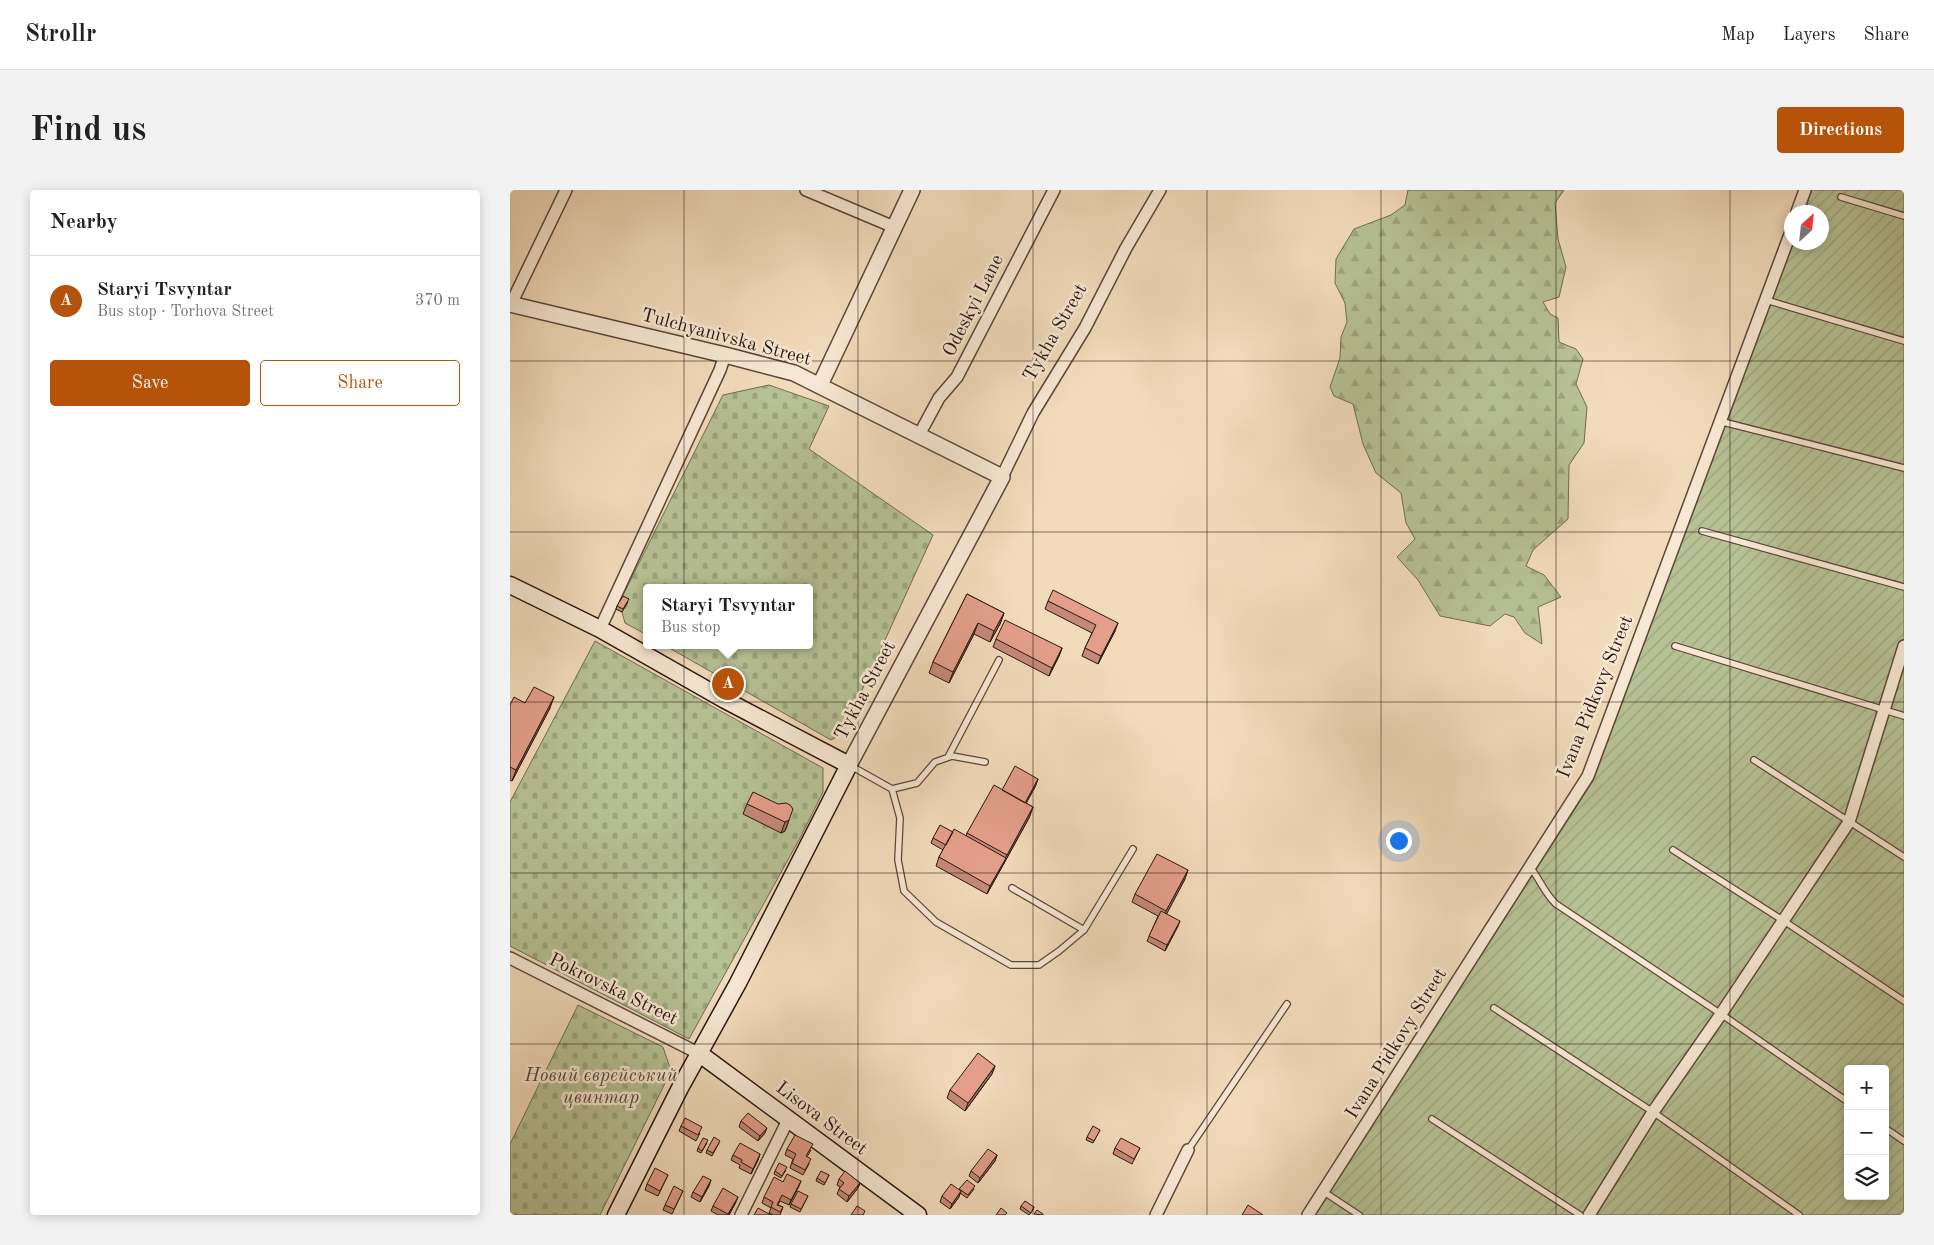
<!DOCTYPE html>
<meta charset="utf-8">
<style>
body{margin:0;font-family:"Old Standard TT",serif;background:#f2f2f2;color:#202124}
.controls{position:absolute;right:15px;bottom:15px;display:grid;overflow:hidden;border-radius:5px;box-shadow:0 2px 12px #0003}
.controls button{width:45px;height:45px;display:grid;place-items:center;padding:0;border:0;border-bottom:1px solid #e0e0e0;background:#fff;color:#202124;font:25px sans-serif}
.compass{position:absolute;left:1274px;top:15px;width:45px;height:45px;border-radius:50%;background:#fff;box-shadow:0 2px 12px #0003;rotate:27deg}
.you{position:absolute;left:888px;top:650px;width:18px;height:18px;margin:-12px;border:4px solid #fff;border-radius:50%;background:#1a73e8;box-shadow:0 0 0 8px #1a73e833}
.badge{display:grid;place-items:center;width:32px;height:32px;border-radius:50%;background:#b45309;color:#fff;font-size:16px;font-weight:700}
.pin{position:absolute;translate:-50% -50%;border:2px solid #fff;box-shadow:0 1px 5px #0006}
.popup{position:absolute;left:133px;top:394px;width:170px;height:65px;box-sizing:border-box;display:grid;place-content:center;border-radius:5px;background:#fff;filter:drop-shadow(0 1px 4px #0005);font-size:16px;white-space:nowrap;color:#757577}
.popup b{font-size:19px;color:#202124}
.popup::after{content:'';position:absolute;left:50%;top:100%;margin-left:-10px;border:10px solid transparent;border-top-color:#fff}
.list{margin:0;padding:0;list-style:none}
h2{display:flex;justify-content:space-between;align-items:center;height:65px;margin:0;padding:0 20px;font-size:21px}
h2 small{font-size:16px;font-weight:400;color:#757577}
.list li{display:grid;grid-template-columns:32px 1fr auto;gap:15px;align-items:center;box-sizing:border-box;height:90px;padding:0 20px;border-top:1px solid #e0e0e0}
.list b{display:block;font-size:19px;white-space:nowrap}
.list p{margin:0;font-size:16px;white-space:nowrap;color:#757577}
.list em{font-size:16px;font-style:normal;color:#757577}
.actions{display:flex;gap:10px;padding:15px 20px}
.actions a{flex:1;padding:11px 0;border:1px solid #b45309;border-radius:5px;text-align:center;font-size:18px;color:#b45309}
.actions .main{background:#b45309;color:#fff}
.icon{flex:none;width:28px;height:28px;fill:none;stroke:currentColor;stroke-width:2;stroke-linecap:round;stroke-linejoin:round}
.map{position:relative;flex:none;width:1394px;height:1025px;overflow:hidden;border-radius:5px}
header{display:flex;align-items:center;gap:30px;box-sizing:border-box;height:70px;padding:0 25px;background:#fff;border-bottom:1px solid #e0e0e0}
header strong{font-size:24px}
nav{display:flex;gap:28px;margin-inline-start:auto;font-size:18px}
.intro{display:flex;align-items:center;justify-content:space-between;box-sizing:border-box;height:120px;padding:0 30px}
h1{margin:0;font-size:35px}
.button{padding:12px 22px;border-radius:5px;background:#b45309;color:#fff;font-size:18px;font-weight:700}
main{display:flex;gap:30px;padding:0 30px}
aside{flex:1;background:#fff;border-radius:5px;box-shadow:0 2px 12px #0003}
.map>svg:first-child{display:block}
.forest{fill:url(#forest-firs);stroke:#706c52}
.cemetery{fill:url(#cemetery-stones);stroke:#706c52}
.garden{fill:url(#garden-furrows);stroke:#706c52;fill-rule:evenodd}
.lines{fill:none;stroke-linecap:round;stroke-linejoin:round}
.service-casing{stroke:#5b473a;stroke-width:8}
.minor-casing{stroke:#5b473a;stroke-width:14}
.tertiary-casing{stroke:#5b473a;stroke-width:18}
.secondary-casing{stroke:#29160f;stroke-width:19}
.service{stroke:#f7e8d3;stroke-width:5.5}
.minor{stroke:#f7e8d3;stroke-width:11}
.tertiary{stroke:#f7e8d3;stroke-width:15}
.secondary{stroke:#f7e8d3;stroke-width:16}
.wall{fill:#c48978;stroke:#29160f}
.shaded-wall{fill:#a06f61;stroke:#29160f}
.building{fill:#e49f8b;stroke:#29160f}
.grid{fill:none;stroke:#29160f;stroke-width:1;stroke-opacity:0.55}
.labels{text-anchor:middle;dominant-baseline:central;stroke-width:5;stroke-linejoin:round;paint-order:stroke}
.street-label{font-size:19px;fill:#29160f;stroke:#f7e8d3}
.park-label{font-size:19px;font-style:italic;fill:#534937;stroke:#f7e8d3}
</style>
<header>
<strong>Strollr</strong>
<nav><a>Map</a><a>Layers</a><a>Share</a></nav>
</header>
<div class="intro"><h1>Find us</h1><a class="button">Directions</a></div>
<main>
<aside>
<h2>Nearby<small></small></h2>
<ul class="list">
<li><span class="badge">A</span><div><b>Staryi Tsvyntar</b><p>Bus stop · Torhova Street</p></div><em>370 m</em></li>
</ul>
<div class="actions"><a class="main">Save</a><a>Share</a></div>
</aside>
<div class="map">
<svg width="1394" height="1025" viewBox="0 0 1394 1025">
<defs>
<pattern id="forest-firs" width="22" height="20" patternUnits="userSpaceOnUse" patternTransform="scale(1.25)"><rect width="22" height="20" fill="#b6c194"/><path d="M5 1l3.5 6h-7zM16 11l3.5 6h-7z" fill="#9ca57e"/></pattern>
<pattern id="cemetery-stones" width="16" height="16" patternUnits="userSpaceOnUse" patternTransform="scale(1.25)"><rect width="16" height="16" fill="#b6c194"/><path d="M2 7V4a2 2 0 0 1 4 0v3zM10 15v-3a2 2 0 0 1 4 0v3z" fill="#9ca57e"/></pattern>
<pattern id="garden-furrows" width="10" height="10" patternUnits="userSpaceOnUse" patternTransform="scale(1.25)"><rect width="10" height="10" fill="#b6c194"/><path d="M-1 1l2-2M0 10L10 0M9 11l2-2" fill="none" stroke="#9ca57e"/></pattern>
</defs>
<rect width="100%" height="100%" fill="#f2dbbb"/>
<filter id="stains"><feTurbulence type="fractalNoise" baseFrequency=".004" numOctaves="4"/><feColorMatrix values="0 0 0 0 .2 0 0 0 0 .09 0 0 0 0 .02 0 0 0 .5 -.17"/></filter>
<radialGradient id="worn" r=".72"><stop offset=".6" stop-color="#630" stop-opacity="0"/><stop offset="1" stop-color="#630" stop-opacity=".3"/></radialGradient>
<!-- forest -->
<path class="forest" d="M 898,0 L 1054,0 L 1045,13 L 1048,49 L 1056,77 L 1049,107 L 1033,112 L 1040,124 L 1048,128 L 1049,152 L 1066,159 L 1073,169 L 1066,194 L 1077,217 L 1074,253 L 1059,275 L 1058,329 L 1023,360 L 1016,376 L 1034,385 L 1051,407 L 1028,417 L 1032,454 L 1015,443 L 1004,427 L 995,424 L 980,436 L 930,426 L 908,390 L 887,367 L 905,349 L 896,333 L 891,303 L 866,283 L 853,254 L 843,214 L 824,206 L 820,197 L 830,168 L 831,147 L 837,132 L 835,113 L 825,93 L 826,69 L 844,39 L 881,25 L 895,15 Z"/>
<!-- cemetery -->
<path class="cemetery" d="M 259,195 L 319,216 L 299,259 L 423,345 L 332,544 L 321,550 L 154,455 L 299,455 L 299,398 L 137,398 L 137,445 L 115,433 L 112,422 L 106,419 L 213,205 Z
M 85,451 L 313,578 L 313,602 L 290,648 L 179,849 L 0,756 L 0,612 Z
M 68,815 L 153,857 L 161,881 L 90,1025 L 0,1025 L 0,954 Z"/>
<!-- garden -->
<path class="garden" d="M 1302,0 L 1394,0 L 1394,1025 L 804,1025 L 1083,591 L 1282,53 L 1312,52 L 1312,22 L 1294,22 ZM 1338,879 L 1375,879 L 1375,1006 L 1338,1006 Z"/>
<g class="lines">
<!-- service casing -->
<g class="service-casing">
<path id="service" d="M 1331,7 L 1394,26
M 1256,110 L 1394,151
M 1209,231 L 1394,278
M 1192,341 L 1394,397
M 1165,456 L 1394,526
M 438,567 L 489,470
M 1244,570 L 1394,667
M 341,576 L 382,599 L 390,628 L 388,670 L 394,701 L 426,732 L 501,775 L 529,775 L 549,761 L 574,740 L 623,659
M 382,599 L 407,593 L 425,572 L 442,566 L 475,572
M 1163,660 L 1274,731 L 1394,811
M 1020,677 C 1030,689 1034,703 1046,714 L 1211,824 L 1338,912
M 502,698 L 574,740
M 984,818 L 1143,922 L 1289,1025
M 922,929 L 1070,1025
M 1375,938 L 1394,951
M 678,960 L 777,814
M 814,1002 L 849,1025"/>
</g>
<!-- minor casing -->
<g class="minor-casing">
<path id="minor" d="M 296,0 L 384,37
M 1287,22 L 1295,0
M 1,114 L 56,0
M 409,245 L 429,208 L 447,187 L 544,0
M 492,287 L 523,223 L 575,138 L 616,58 L 650,0
M 90,439 L 210,180 L 215,165
M 0,768 L 190,864
M 231,1025 L 278,930
M 646,1025 L 678,960
M 798,1025 L 1078,586 L 1282,39
M 1079,1025 L 1143,922 L 1211,824 L 1339,632 L 1394,456"/>
</g>
<!-- tertiary casing -->
<g class="tertiary-casing">
<path id="tertiary" d="M 0,114 L 215,165 L 284,183 L 492,287 L 339,575
M 310,195 L 402,0"/>
</g>
<!-- secondary casing -->
<g class="secondary-casing">
<path id="secondary" d="M 0,395 L 90,439 L 215,510 L 339,575 L 228,793 L 170,898 L 106,1025
M 190,864 L 408,1025"/>
</g>
<!-- service -->
<use href="#service" class="service"/>
<!-- minor -->
<use href="#minor" class="minor"/>
<!-- tertiary -->
<use href="#tertiary" class="tertiary"/>
<!-- secondary -->
<use href="#secondary" class="secondary"/>
</g>
<!-- wall -->
<path class="wall" d="M 457,404 L 494,423 L 490,434 L 480,452 L 464,444 L 439,493 L 419,483 L 423,472 Z
M 538,411 L 605,441 L 588,474 L 572,466 L 575,458 L 582,443 L 535,419 Z
M 118,412 L 112,422 L 106,419 L 107,416 Z
M 486,449 L 552,458 L 549,466 L 539,486 L 483,457 Z
M 15,513 L 40,518 L 2,591 L 0,590 L 0,515 Z
M 528,589 L 525,597 L 516,613 L 523,617 L 519,628 L 477,704 L 426,676 L 429,667 L 433,660 L 421,653 L 423,648 L 443,642 L 456,646 L 457,643 L 492,600 Z
M 237,614 L 279,630 L 275,641 L 271,643 L 233,624 Z
M 675,689 L 656,724 L 668,736 L 655,761 L 637,751 L 648,726 L 622,712 L 625,704 Z
M 485,876 L 482,884 L 455,921 L 437,908 L 440,900 Z
M 231,931 L 255,943 L 248,951 L 229,937 Z
M 171,936 L 190,943 L 186,951 L 169,941 Z
M 590,940 L 583,953 L 576,950 L 577,947 Z
M 197,953 L 191,963 L 187,961 L 188,958 Z
M 209,953 L 202,966 L 196,963 L 197,960 Z
M 605,958 L 630,958 L 622,974 L 603,964 Z
M 277,959 L 301,960 L 297,967 L 299,974 L 293,985 L 280,978 L 283,969 L 275,965 Z
M 250,964 L 248,970 L 241,984 L 229,978 L 230,975 L 221,970 L 223,965 Z
M 487,965 L 485,971 L 468,993 L 459,986 L 461,981 Z
M 276,980 L 271,988 L 264,984 L 265,981 Z
M 158,985 L 148,1006 L 135,1000 L 137,994 Z
M 319,985 L 314,995 L 306,991 L 307,988 Z
M 329,989 L 350,993 L 348,998 L 337,1012 L 327,1004 L 330,997 L 327,995 Z
M 457,990 L 464,999 L 457,1008 L 450,1003 L 449,1007 L 440,1019 L 430,1012 L 432,1006 L 449,1000 Z
M 273,992 L 289,996 L 279,1015 L 270,1011 L 268,1015 L 273,1017 L 270,1025 L 263,1025 L 259,1023 L 261,1018 L 252,1013 L 254,1007 Z
M 199,996 L 190,1012 L 181,1007 L 183,1002 Z
M 173,1001 L 162,1024 L 153,1020 L 155,1015 Z
M 298,1006 L 290,1022 L 280,1017 L 281,1014 Z
M 226,1012 L 219,1025 L 208,1025 L 201,1021 L 203,1016 Z
M 511,1016 L 524,1017 L 523,1020 L 519,1025 L 510,1019 Z"/>
<!-- shaded-wall -->
<path class="shaded-wall" d="M 494,423 L 490,434 L 480,452 L 484,441 Z
M 468,433 L 464,444 L 439,493 L 443,482 Z
M 608,433 L 605,441 L 588,474 L 591,466 Z
M 552,458 L 549,466 L 539,486 L 542,478 Z
M 44,507 L 40,518 L 2,591 L 6,580 Z
M 528,589 L 525,597 L 511,623 L 514,615 Z
M 523,617 L 519,628 L 477,704 L 480,696 Z
M 279,630 L 275,641 L 271,643 L 275,632 Z
M 678,680 L 675,689 L 654,729 L 656,721 Z
M 670,731 L 668,736 L 655,761 L 657,755 Z
M 485,876 L 482,884 L 455,921 L 458,913 Z
M 257,938 L 255,943 L 248,951 L 250,946 Z
M 250,964 L 248,970 L 241,984 L 243,979 Z
M 487,965 L 485,971 L 468,993 L 470,988 Z
M 201,990 L 199,996 L 190,1012 L 192,1007 Z
M 291,991 L 289,996 L 279,1015 L 281,1010 Z
M 350,993 L 348,998 L 337,1012 L 339,1006 Z
M 451,1001 L 449,1007 L 440,1019 L 442,1014 Z
M 228,1007 L 226,1012 L 219,1025 L 218,1025 Z"/>
<!-- building -->
<path class="building" d="M 543,400 L 608,433 L 591,466 L 575,458 L 586,435 L 538,411 Z
M 457,404 L 494,423 L 484,441 L 468,433 L 443,482 L 423,472 Z
M 113,406 L 119,409 L 113,419 L 107,416 Z
M 495,430 L 552,458 L 542,478 L 486,449 Z
M 24,497 L 44,507 L 6,580 L 0,577 L 0,515 L 4,507 L 15,513 Z
M 505,576 L 528,589 L 515,613 L 492,600 Z
M 484,595 L 523,617 L 497,665 L 457,643 Z
M 243,602 L 268,614 L 276,613 L 280,615 L 283,619 L 279,630 L 275,632 L 237,614 Z
M 430,635 L 443,642 L 436,655 L 423,648 Z
M 444,639 L 496,668 L 480,696 L 429,667 Z
M 647,664 L 678,680 L 656,721 L 625,704 Z
M 651,721 L 670,731 L 657,755 L 639,746 Z
M 468,863 L 485,876 L 458,913 L 440,900 Z
M 238,923 L 257,938 L 250,946 L 231,931 Z
M 175,928 L 192,937 L 188,945 L 171,936 Z
M 583,936 L 590,940 L 584,951 L 577,947 Z
M 285,945 L 303,954 L 296,966 L 301,969 L 295,980 L 282,973 L 286,964 L 277,959 Z
M 204,947 L 210,951 L 203,963 L 197,960 Z
M 193,948 L 198,950 L 192,961 L 188,958 Z
M 611,948 L 630,958 L 624,969 L 605,958 Z
M 230,953 L 250,964 L 243,979 L 231,972 L 232,970 L 223,965 Z
M 478,959 L 487,965 L 470,988 L 461,981 Z
M 269,973 L 277,977 L 272,986 L 265,981 Z
M 145,978 L 158,985 L 150,1001 L 137,994 Z
M 311,981 L 319,985 L 315,993 L 307,988 Z
M 335,981 L 350,993 L 339,1006 L 329,999 L 334,993 L 329,989 Z
M 277,984 L 291,991 L 281,1010 L 272,1005 L 267,1015 L 273,1017 L 270,1022 L 261,1017 L 263,1012 L 254,1007 L 264,987 L 273,992 Z
M 193,986 L 201,990 L 192,1007 L 183,1002 Z
M 457,990 L 465,996 L 458,1005 L 449,999 Z
M 441,994 L 451,1001 L 442,1014 L 432,1006 Z
M 164,996 L 173,1001 L 164,1019 L 155,1015 Z
M 213,998 L 228,1007 L 218,1024 L 203,1016 Z
M 288,1001 L 298,1006 L 291,1019 L 281,1014 Z
M 515,1011 L 524,1017 L 521,1023 L 511,1016 Z
M 738,1015 L 753,1025 L 732,1025 Z
M 347,1016 L 355,1021 L 353,1025 L 341,1025 Z
M 248,1018 L 261,1025 L 244,1025 Z
M 491,1018 L 497,1023 L 495,1025 L 486,1025 Z
M 527,1020 L 533,1024 L 533,1025 L 524,1024 Z"/>
<!-- grid -->
<path class="grid" d="M 174,0 L 174,1025M 348,0 L 348,1025M 523,0 L 523,1025M 697,0 L 697,1025M 871,0 L 871,1025M 1046,0 L 1046,1025M 1220,0 L 1220,1025M 0,171 L 1394,171M 0,342 L 1394,342M 0,512 L 1394,512M 0,683 L 1394,683M 0,854 L 1394,854"/>
<g class="labels">
<!-- street labels -->
<g class="street-label">
<text transform="translate(464 116) rotate(-63)">Odeskyi Lane</text>
<text transform="translate(546 143) rotate(-60)">Tykha Street</text>
<text transform="translate(216 148) rotate(15)">Tulchyanivska Street</text>
<text transform="translate(356 501) rotate(-62)">Tykha Street</text>
<text transform="translate(1086 507) rotate(-68)">Ivana Pidkovy Street</text>
<text transform="translate(103 800) rotate(26)">Pokrovska Street</text>
<text transform="translate(887 854) rotate(-58)">Ivana Pidkovy Street</text>
<text transform="translate(311 929) rotate(37)">Lisova Street</text>
</g>
<!-- park labels -->
<g class="park-label">
<text x="91" y="886">Новий єврейський<tspan x="91" dy="22">цвинтар</tspan></text>
</g>
</g>
<rect width="100%" height="100%" filter="url(#stains)"/>
<rect width="100%" height="100%" fill="url(#worn)"/>
</svg>
<div class="controls">
<button>+</button>
<button>−</button>
<button><svg class="icon" aria-label="layers" viewBox="0 0 24 24"><path d="M12 4l9 5-9 5-9-5zM3 14l9 5 9-5"/></svg></button>
</div>
<svg class="compass" viewBox="-18 -18 36 36"><path d="M0-13l5 13h-10z" fill="#e53935"/><path d="M0 13l5-13h-10z" fill="#757577"/></svg>
<div class="you"></div>
<div class="pin badge" style="left:218px;top:494px">A</div>
<div class="popup"><b>Staryi Tsvyntar</b>Bus stop</div>
</div>
</main>
